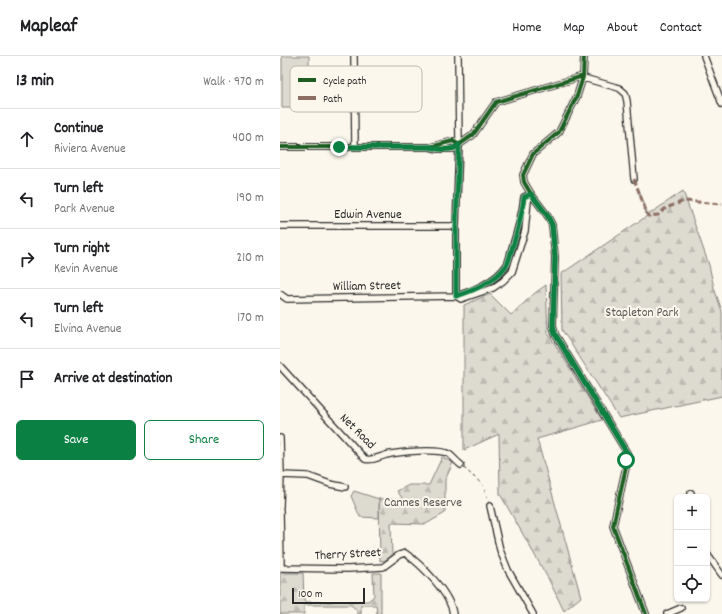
<!DOCTYPE html>
<meta charset="utf-8">
<style>
body{margin:0;font-family:Dekko,sans-serif;background:#f6f6f6;color:#202124}
.controls{position:absolute;right:12px;bottom:12px;display:grid;overflow:hidden;border-radius:6px;box-shadow:0 1px 3px #0004}
.controls button{width:36px;height:36px;display:grid;place-items:center;padding:0;border:0;border-bottom:1px solid #e0e0e0;background:#fff;color:#202124;font:20px sans-serif}
.scale{position:absolute;left:12px;bottom:10px;width:73px;box-sizing:border-box;padding-left:4px;border:2px solid #2b2b2b;border-top:0;font-size:11px;line-height:14px;white-space:nowrap;color:#2b2b2b;-webkit-text-stroke:3px #fbf7ec;paint-order:stroke}
.stop{position:absolute;width:12px;height:12px;margin:-9px;border:3px solid #0b8043;border-radius:50%;background:#fff}
.stop.end{background:#0b8043;border-color:#fff;box-shadow:0 1px 4px #0008}
.list{margin:0;padding:0;list-style:none}
h2{display:flex;justify-content:space-between;align-items:center;height:52px;margin:0;padding:0 16px;font-size:17px}
h2 small{font-size:13px;font-weight:400;color:#757577}
.list li{display:grid;grid-template-columns:26px 1fr auto;gap:12px;align-items:center;box-sizing:border-box;height:60px;padding:0 16px;border-top:1px solid #e0e0e0}
.list b{display:block;font-size:15px;white-space:nowrap}
.list p{margin:0;font-size:13px;white-space:nowrap;color:#757577}
.list em{font-size:13px;font-style:normal;color:#757577}
.actions{display:flex;gap:8px;padding:12px 16px}
.actions a{flex:1;padding:9px 0;border:1px solid #0b8043;border-radius:6px;text-align:center;font-size:14px;color:#0b8043}
.actions .main{background:#0b8043;color:#fff}
.icon{flex:none;width:22px;height:22px;fill:none;stroke:currentColor;stroke-width:2;stroke-linecap:round;stroke-linejoin:round}
.map{position:relative;flex:none;width:442px;height:558px;overflow:hidden}
header{display:flex;align-items:center;gap:24px;box-sizing:border-box;height:56px;padding:0 20px;background:#fff;border-bottom:1px solid #e0e0e0}
header strong{font-size:19px}
nav{display:flex;gap:22px;margin-inline-start:auto;font-size:14px}
main{display:flex}
aside{flex:1;background:#fff}
.map>svg:first-child{display:block}
.forest{fill:url(#forest-firs);stroke:#84827e}
.green{fill:#dddad0;stroke:#84827e}
.lines{fill:none;stroke-linecap:round;stroke-linejoin:round}
.minor-casing{stroke:#2b2b2b;stroke-width:8}
.path{stroke:#2b2b2b;stroke-width:1;stroke-dasharray:3 3;stroke-linecap:butt}
.minor{stroke:#fbf7ec;stroke-width:5.5}
.quiet{stroke:#8d6e63;stroke-width:3;stroke-dasharray:6 3;stroke-linecap:butt}
.cycleway-casing{stroke:#fbf7ec;stroke-width:6}
.cycleway{stroke:#1b5e20;stroke-width:4}
.route{stroke:#0b8043;stroke-width:5}
.labels{text-anchor:middle;dominant-baseline:central;stroke-width:4;stroke-linejoin:round;paint-order:stroke}
.street-label{font-size:13px;fill:#2b2b2b;stroke:#fbf7ec}
.park-label{font-size:13px;fill:#585754;stroke:#fbf7ec}
.key{fill:#fbf7ec;stroke:#bdbab2;stroke-width:1}
.key-label{font-size:11px;fill:#2b2b2b}
</style>
<header>
<strong>Mapleaf</strong>
<nav><a>Home</a><a>Map</a><a>About</a><a>Contact</a></nav>
</header>
<main>
<aside>
<h2>13 min<small>Walk · 970 m</small></h2>
<ul class="list">
<li><svg class="icon" aria-label="ahead" viewBox="0 0 24 24"><path d="M12 20V5M6 11l6-6 6 6"/></svg><div><b>Continue</b><p>Riviera Avenue</p></div><em>400 m</em></li>
<li><svg class="icon" aria-label="left" viewBox="0 0 24 24"><path d="M17 20v-9H6M10 6l-5 5 5 5"/></svg><div><b>Turn left</b><p>Park Avenue</p></div><em>190 m</em></li>
<li><svg class="icon" aria-label="right" viewBox="0 0 24 24"><path d="M7 20v-9h11M14 6l5 5-5 5"/></svg><div><b>Turn right</b><p>Kevin Avenue</p></div><em>210 m</em></li>
<li><svg class="icon" aria-label="left" viewBox="0 0 24 24"><path d="M17 20v-9H6M10 6l-5 5 5 5"/></svg><div><b>Turn left</b><p>Elvina Avenue</p></div><em>170 m</em></li>
<li><svg class="icon" aria-label="arrive" viewBox="0 0 24 24"><path d="M6 21V4h12l-3 4 3 4H6"/></svg><div><b>Arrive at destination</b></div></li>
</ul>
<div class="actions"><a class="main">Save</a><a>Share</a></div>
</aside>
<div class="map">
<svg width="442" height="558" viewBox="0 0 442 558">
<defs>
<pattern id="forest-firs" width="22" height="20" patternUnits="userSpaceOnUse"><rect width="22" height="20" fill="#dddad0"/><path d="M5 1l3.5 6h-7zM16 11l3.5 6h-7z" fill="#bebbb3"/></pattern>
</defs>
<rect width="100%" height="100%" fill="#fbf7ec"/>
<filter id="ink" filterUnits="userSpaceOnUse"><feTurbulence type="fractalNoise" baseFrequency=".025" numOctaves="2"/><feDisplacementMap in="SourceGraphic" scale="8" xChannelSelector="R" yChannelSelector="G"/><feConvolveMatrix kernelMatrix="1 2 1 2 8 2 1 2 1" color-interpolation-filters="sRGB"/></filter>
<g filter="url(#ink)">
<!-- forest -->
<path class="forest" d="M 358,131 L 368,159 L 403,135 L 429,209 L 434,232 L 442,255 L 442,340 L 339,362 L 282,274 L 281,218 L 367,160 L 357,132 Z
M 266,229 L 268,277 L 322,364 L 257,383 L 301,541 L 284,555 L 269,524 L 220,438 L 219,378 L 184,394 L 184,249 L 210,238 L 231,259 L 255,237 Z
M 162,401 L 173,407 L 165,424 L 165,457 L 146,468 L 111,467 L 112,499 L 106,504 L 100,505 L 99,443 L 123,443 L 117,435 L 129,429 L 149,429 Z
M 0,517 L 23,517 L 24,544 L 27,546 L 88,545 L 94,540 L 93,517 L 101,517 L 101,558 L 97,558 L 96,549 L 81,549 L 81,558 L 77,558 L 77,554 L 71,549 L 24,549 L 24,558 L 0,558 Z"/>
<!-- green -->
<path class="green" d="M 2,0 L 29,0 L 29,47 L 66,47 L 66,52 L 2,52 Z
M 74,435 L 99,443 L 99,462 L 80,461 L 71,440 Z"/>
<g class="lines">
<!-- minor casing -->
<g class="minor-casing">
<path id="minor" d="M 74,0 L 75,91
M 304,0 L 303,21 L 297,40 L 279,76 L 253,98 L 243,119 L 244,126 L 251,138 L 267,159 L 272,169 L 275,201 L 273,270 L 275,278 L 347,397 L 346,411 L 333,470 L 366,558
M 424,0 L 442,48
M 0,91 L 150,91 L 173,85 L 179,89
M 150,91 L 158,93 L 173,93 L 193,79 L 216,46 L 300,21 L 339,32 L 345,37 L 347,45 L 354,123
M 0,170 L 176,170
M 0,238 L 7,243 L 176,240 C 193,235 216,225 226,210 C 229,206 230,200 231,195 C 237,177 242,160 244,141 L 251,138
M 176,240 L 176,170 L 179,89 L 178,0
M 176,240 L 181,243 L 213,232 L 223,225 L 232,216 L 245,175 L 248,145 L 251,138
M 0,310 L 85,403 C 93,405 99,401 106,399 C 119,396 158,392 169,398 C 173,401 177,406 181,409
M 0,382 L 1,419 L 0,450
M 1,419 L 28,420 L 50,428 L 65,431
M 411,437 L 411,441
M 210,450 L 220,494 L 228,514 L 253,558
M 0,454 L 1,512
M 427,498 L 442,519
M 0,512 L 68,513 L 103,511 L 119,499 L 125,497 C 142,509 170,537 173,558
M 387,558 L 401,552"/>
</g>
<!-- path -->
<path class="path" d="M 66,50 L 69,50
M 184,412 L 203,429 L 209,446"/>
<!-- minor -->
<use href="#minor" class="minor"/>
<!-- quiet -->
<path class="quiet" d="M 354,123 L 368,160 L 378,159 L 386,152 L 404,145 L 442,148"/>
<!-- cycleway casing -->
<g class="cycleway-casing">
<path id="cycleway" d="M 304,0 L 303,21 L 297,40 L 279,76 L 253,98 L 243,119 L 244,126 L 251,138 L 267,159 L 272,169 L 275,201 L 273,270 L 275,278 L 347,397 L 346,411 L 333,470 L 366,558
M 0,91 L 150,91 L 173,85 L 179,89
M 158,93 L 173,93 L 193,79 L 216,46 L 300,21 L 303,21"/>
</g>
<!-- cycleway -->
<use href="#cycleway" class="cycleway"/>
</g>
</g>
<g class="lines" filter="url(#ink)">
<!-- route -->
<path class="route" d="M 59,91 L 150,91 C 161,94 170,95 179,89 L 176,170 L 176,240 C 193,235 216,225 226,210 C 229,206 230,200 231,196 C 237,177 242,160 244,141 L 251,138 L 267,159 L 272,169 L 275,201 L 273,270 L 275,278 L 347,397 L 346,404"/>
</g>
<g class="labels">
<!-- street labels -->
<g class="street-label">
<text x="88" y="159">Edwin Avenue</text>
<text transform="translate(87 231) rotate(-1)">William Street</text>
<text transform="translate(77 376) rotate(45)">Net Road</text>
<text transform="translate(68 499) rotate(-3)">Therry Street</text>
</g>
<!-- park labels -->
<g class="park-label">
<text x="362" y="257">Stapleton Park</text>
<text x="143" y="447">Cannes Reserve</text>
</g>
</g>
<!-- legend -->
<rect x="10" y="10" width="132" height="46" rx="6" class="key"/>
<rect x="18" y="22" width="18" height="4" fill="#1b5e20"/>
<rect x="18" y="40" width="18" height="4" fill="#8d6e63"/>
<g class="key-label">
<text x="43" y="28">Cycle path</text>
<text x="43" y="46">Path</text>
</g>
</svg>
<div class="controls">
<button>+</button>
<button>−</button>
<button><svg class="icon" aria-label="locate" viewBox="0 0 24 24"><circle cx="12" cy="12" r="6"/><path d="M12 2v4M12 18v4M2 12h4M18 12h4"/></svg></button>
</div>
<div class="scale">100 m</div>
<div class="stop" style="left:346px;top:404px"></div>
<div class="stop end" style="left:59px;top:91px"></div>
</div>
</main>
